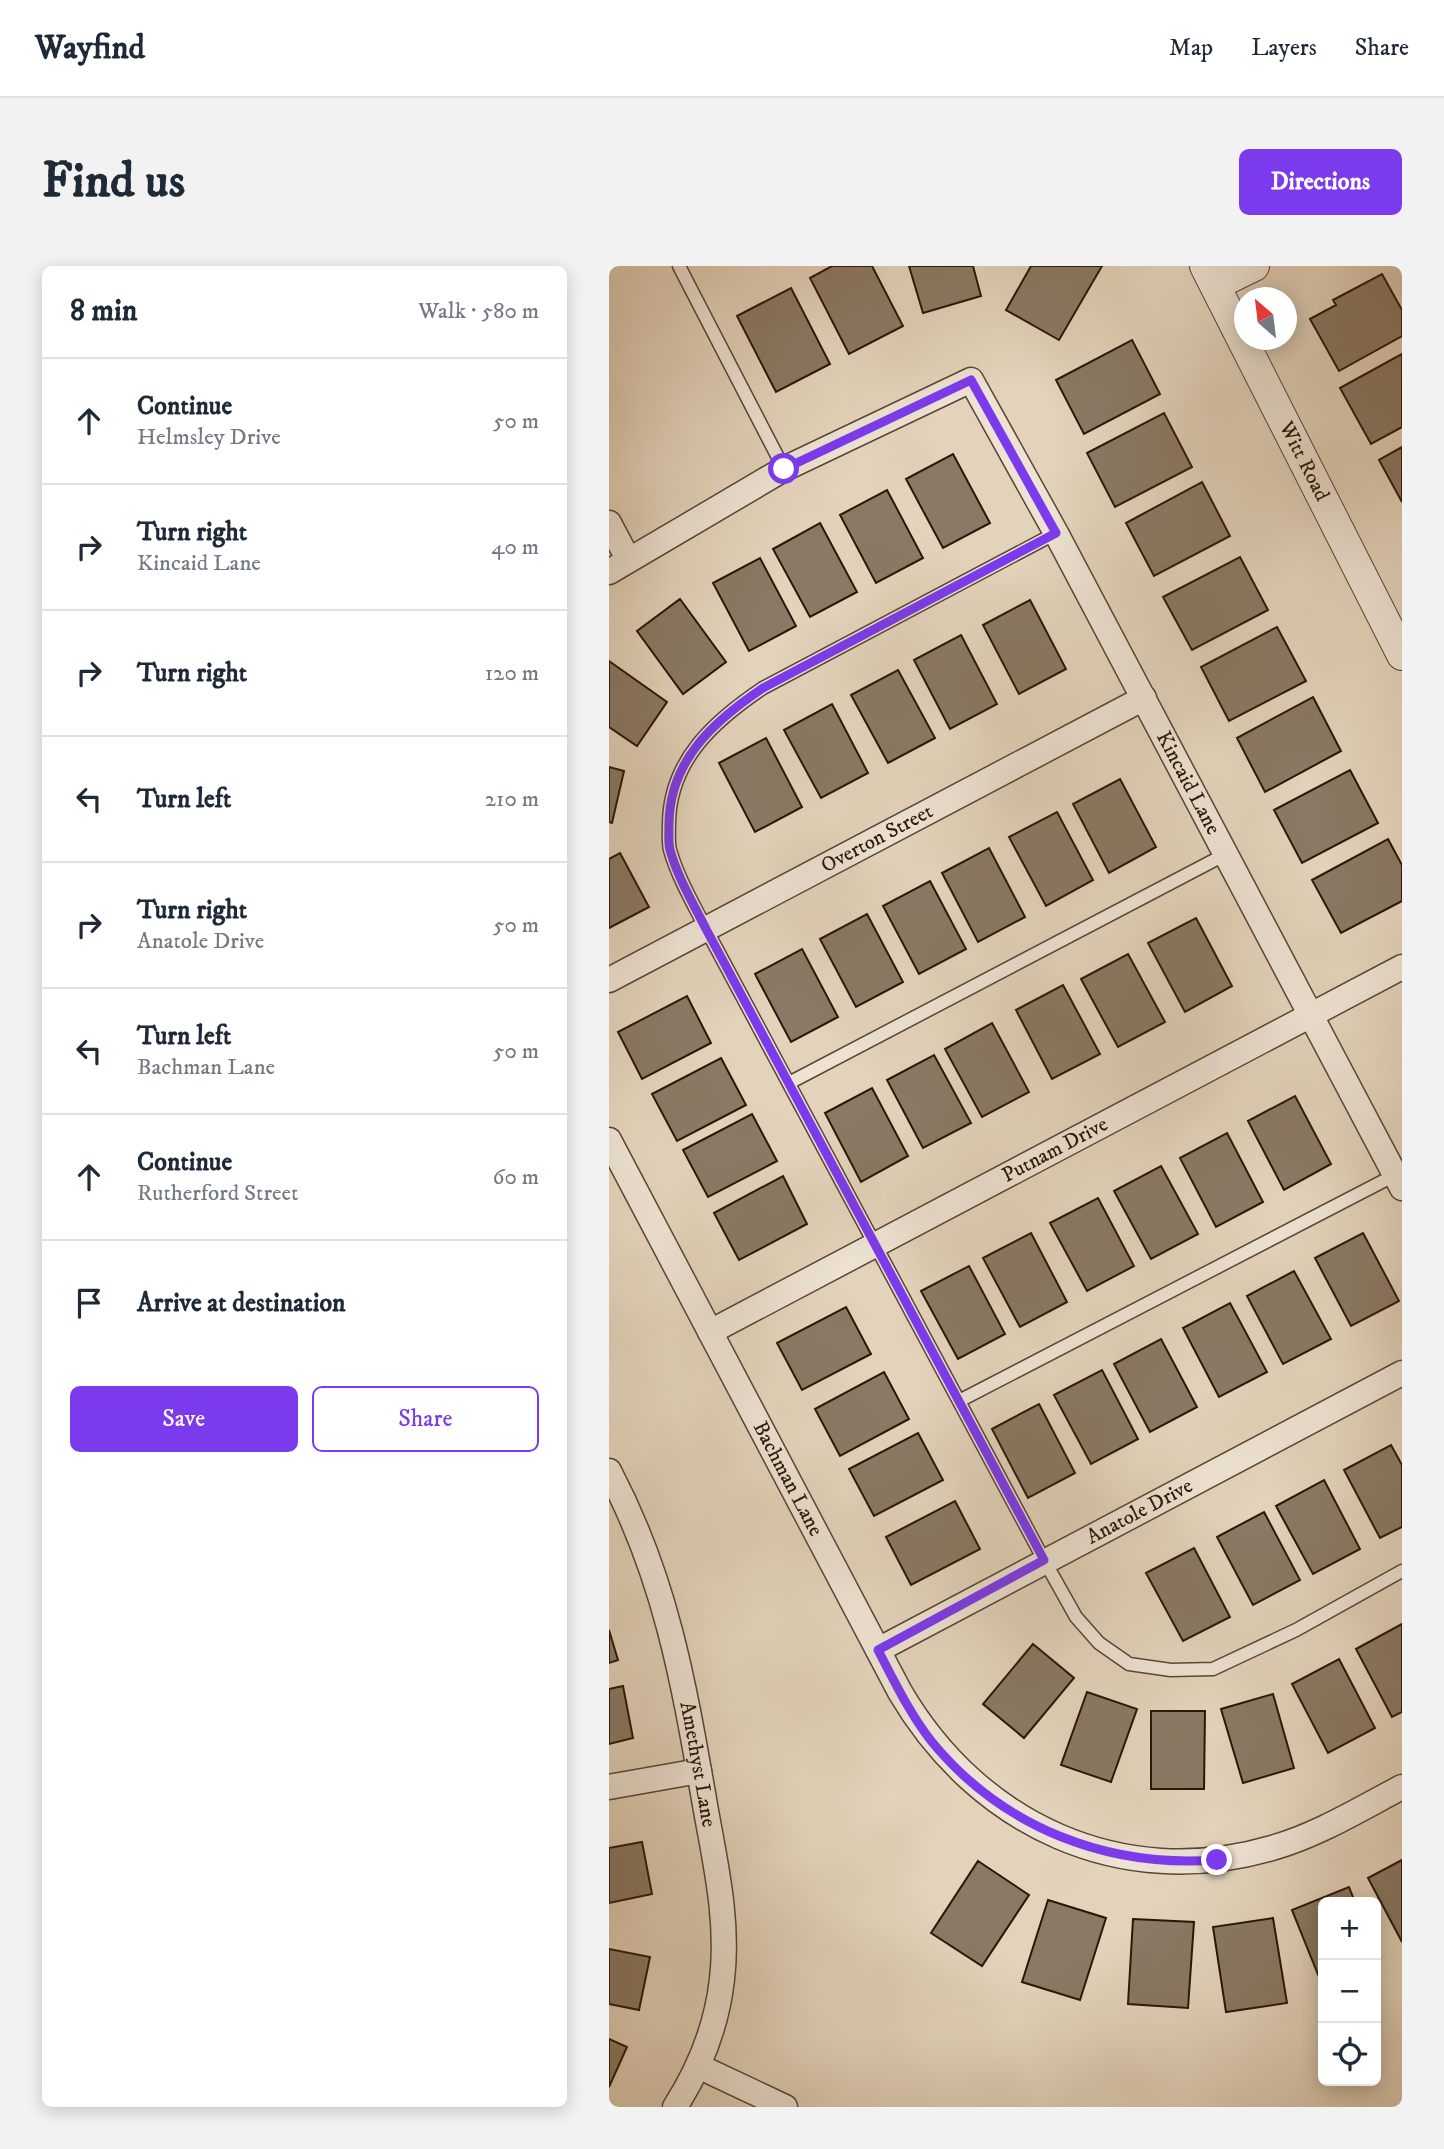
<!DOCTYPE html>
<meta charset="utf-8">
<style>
body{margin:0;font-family:"IM FELL DW Pica",serif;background:#f2f2f3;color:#1f2937}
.controls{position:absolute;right:21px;bottom:21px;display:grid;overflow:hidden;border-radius:10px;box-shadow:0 4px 18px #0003}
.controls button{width:63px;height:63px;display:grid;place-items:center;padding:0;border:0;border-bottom:2px solid #e0e1e3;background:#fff;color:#1f2937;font:35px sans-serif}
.compass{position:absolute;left:625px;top:21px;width:63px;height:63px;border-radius:50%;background:#fff;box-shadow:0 4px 18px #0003;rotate:332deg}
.stop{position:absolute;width:21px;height:21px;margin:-16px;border:5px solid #7c3aed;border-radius:50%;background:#fff}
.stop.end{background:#7c3aed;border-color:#fff;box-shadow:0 2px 7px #0008}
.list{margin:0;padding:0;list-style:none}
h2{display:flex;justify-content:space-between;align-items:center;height:91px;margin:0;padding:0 28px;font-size:30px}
h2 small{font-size:23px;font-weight:400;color:#747a83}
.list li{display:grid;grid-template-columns:46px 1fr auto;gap:21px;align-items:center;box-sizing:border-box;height:126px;padding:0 28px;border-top:2px solid #e0e1e3}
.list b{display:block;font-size:26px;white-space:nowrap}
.list p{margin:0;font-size:23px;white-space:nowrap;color:#747a83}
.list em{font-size:23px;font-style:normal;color:#747a83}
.actions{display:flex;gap:14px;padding:21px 28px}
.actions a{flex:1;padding:16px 0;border:2px solid #7c3aed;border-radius:10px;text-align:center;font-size:24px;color:#7c3aed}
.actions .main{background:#7c3aed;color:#fff}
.icon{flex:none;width:38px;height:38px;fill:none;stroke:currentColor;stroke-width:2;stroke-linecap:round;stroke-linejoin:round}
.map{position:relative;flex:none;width:793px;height:1841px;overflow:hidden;border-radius:10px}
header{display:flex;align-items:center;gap:42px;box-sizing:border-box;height:98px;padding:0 35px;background:#fff;border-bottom:2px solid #e0e1e3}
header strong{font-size:33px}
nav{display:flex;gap:38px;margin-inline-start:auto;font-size:24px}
.intro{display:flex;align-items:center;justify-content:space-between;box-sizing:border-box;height:168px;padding:0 42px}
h1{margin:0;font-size:49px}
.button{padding:18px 32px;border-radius:10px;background:#7c3aed;color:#fff;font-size:24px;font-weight:700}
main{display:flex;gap:42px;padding:0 42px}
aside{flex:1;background:#fff;border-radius:10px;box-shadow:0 4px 18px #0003}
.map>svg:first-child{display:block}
.building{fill:#8a7965;stroke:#2a1707;stroke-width:2}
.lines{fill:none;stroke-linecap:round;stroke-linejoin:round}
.service-casing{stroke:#584634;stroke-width:15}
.minor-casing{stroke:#584634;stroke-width:27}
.tertiary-casing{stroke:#584634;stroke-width:32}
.service{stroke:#ede2d3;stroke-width:12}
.minor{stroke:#ede2d3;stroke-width:24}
.tertiary{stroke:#ede2d3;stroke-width:30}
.route{stroke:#7c3aed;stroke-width:9}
.labels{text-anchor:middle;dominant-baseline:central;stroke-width:6;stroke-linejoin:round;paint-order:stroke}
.street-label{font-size:21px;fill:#2a1707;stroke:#ede2d3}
</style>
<header>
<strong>Wayfind</strong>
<nav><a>Map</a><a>Layers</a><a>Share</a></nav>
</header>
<div class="intro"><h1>Find us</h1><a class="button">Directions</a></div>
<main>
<aside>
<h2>8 min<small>Walk · 580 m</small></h2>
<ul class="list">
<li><svg class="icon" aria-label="ahead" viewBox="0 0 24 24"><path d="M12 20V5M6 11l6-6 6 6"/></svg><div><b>Continue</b><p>Helmsley Drive</p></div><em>50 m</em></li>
<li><svg class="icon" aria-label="right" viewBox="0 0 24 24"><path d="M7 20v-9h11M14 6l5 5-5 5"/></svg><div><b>Turn right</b><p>Kincaid Lane</p></div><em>40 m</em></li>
<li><svg class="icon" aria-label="right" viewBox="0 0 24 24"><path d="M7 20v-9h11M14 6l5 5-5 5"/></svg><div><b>Turn right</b></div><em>120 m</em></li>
<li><svg class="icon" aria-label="left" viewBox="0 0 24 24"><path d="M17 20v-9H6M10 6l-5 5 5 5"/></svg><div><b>Turn left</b></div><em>210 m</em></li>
<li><svg class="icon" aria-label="right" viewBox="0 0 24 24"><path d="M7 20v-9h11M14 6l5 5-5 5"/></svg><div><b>Turn right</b><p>Anatole Drive</p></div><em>50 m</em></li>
<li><svg class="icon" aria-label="left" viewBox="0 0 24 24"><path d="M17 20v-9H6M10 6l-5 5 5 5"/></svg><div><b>Turn left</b><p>Bachman Lane</p></div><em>50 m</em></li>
<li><svg class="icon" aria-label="ahead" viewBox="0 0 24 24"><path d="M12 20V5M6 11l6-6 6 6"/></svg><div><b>Continue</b><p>Rutherford Street</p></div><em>60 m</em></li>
<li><svg class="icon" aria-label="arrive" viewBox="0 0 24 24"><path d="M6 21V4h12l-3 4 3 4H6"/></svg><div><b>Arrive at destination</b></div></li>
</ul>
<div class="actions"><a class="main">Save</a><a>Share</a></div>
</aside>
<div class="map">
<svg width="793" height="1841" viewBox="0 0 793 1841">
<rect width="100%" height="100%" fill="#e3d3bb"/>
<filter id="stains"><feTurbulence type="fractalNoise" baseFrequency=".00286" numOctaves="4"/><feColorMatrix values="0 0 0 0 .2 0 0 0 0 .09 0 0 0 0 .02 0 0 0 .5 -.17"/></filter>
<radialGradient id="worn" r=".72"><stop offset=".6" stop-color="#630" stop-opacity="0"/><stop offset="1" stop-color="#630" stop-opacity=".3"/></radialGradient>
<!-- building -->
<path class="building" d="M 223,0 L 263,0 L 294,60 L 240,88 L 201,12 Z
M 300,0 L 364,0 L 372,30 L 314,47 Z
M 422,0 L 493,0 L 450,74 L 397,44 Z
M 773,8 L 793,44 L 793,70 L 730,105 L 701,53 L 727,39 L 724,34 Z
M 182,22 L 221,98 L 167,126 L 128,50 Z
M 523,74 L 551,128 L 475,168 L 447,114 Z
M 793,88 L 793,161 L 762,178 L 731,122 Z
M 555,147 L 583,201 L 506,241 L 478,187 Z
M 793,181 L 793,236 L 770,194 Z
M 344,188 L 381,257 L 334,282 L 297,213 Z
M 593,216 L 621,270 L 545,310 L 517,257 Z
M 278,224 L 314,292 L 267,317 L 231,249 Z
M 211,257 L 248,326 L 201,351 L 164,283 Z
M 631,291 L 659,344 L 583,384 L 554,331 Z
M 151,292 L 187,360 L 140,385 L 104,317 Z
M 71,333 L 117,396 L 74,428 L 28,365 Z
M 421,334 L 457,403 L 410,428 L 374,359 Z
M 668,361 L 697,415 L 620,455 L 592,401 Z
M 352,369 L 388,438 L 341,463 L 305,394 Z
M 0,395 L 58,436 L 28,480 L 0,461 Z
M 289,404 L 326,472 L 279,497 L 242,429 Z
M 704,431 L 732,485 L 656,526 L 628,472 Z
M 223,438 L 259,507 L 212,532 L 175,464 Z
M 157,472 L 193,541 L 146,566 L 110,497 Z
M 0,501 L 15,505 L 3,557 L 0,556 Z
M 741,504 L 769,557 L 693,597 L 665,544 Z
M 511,513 L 547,581 L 500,607 L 464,538 Z
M 448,546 L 484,614 L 437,640 L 400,571 Z
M 779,573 L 793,599 L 793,635 L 732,667 L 703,614 Z
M 380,582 L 416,651 L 369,676 L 333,607 Z
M 11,587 L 40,641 L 0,662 L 0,593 Z
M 321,615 L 357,683 L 310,708 L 274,640 Z
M 258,648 L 294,716 L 247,741 L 211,673 Z
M 587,652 L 623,720 L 576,746 L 539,677 Z
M 193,683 L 229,751 L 182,776 L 146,708 Z
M 519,688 L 556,756 L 509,781 L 472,713 Z
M 454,719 L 491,788 L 443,813 L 407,744 Z
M 78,730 L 102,777 L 33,813 L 9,766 Z
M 383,757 L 420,826 L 373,851 L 336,783 Z
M 325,789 L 362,857 L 314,882 L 278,814 Z
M 112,792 L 137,839 L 68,875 L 43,828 Z
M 263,822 L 299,890 L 252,916 L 216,847 Z
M 686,830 L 722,898 L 675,924 L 639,855 Z
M 143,848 L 168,895 L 99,931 L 74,884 Z
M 618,867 L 654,936 L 607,961 L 571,892 Z
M 552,900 L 589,968 L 542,993 L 505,925 Z
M 174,910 L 198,958 L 130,994 L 105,947 Z
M 489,932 L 525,1000 L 478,1025 L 441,957 Z
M 422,967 L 458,1036 L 411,1061 L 374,992 Z
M 754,967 L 790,1035 L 742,1060 L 706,992 Z
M 360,1000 L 396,1068 L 349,1093 L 312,1025 Z
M 685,1005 L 722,1073 L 674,1098 L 638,1030 Z
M 621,1037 L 658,1106 L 610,1131 L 574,1062 Z
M 237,1041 L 262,1088 L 193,1124 L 168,1077 Z
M 552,1073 L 588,1141 L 541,1166 L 505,1098 Z
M 493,1104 L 529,1173 L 482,1198 L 445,1129 Z
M 275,1106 L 300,1153 L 231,1190 L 206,1143 Z
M 430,1138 L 466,1207 L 419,1232 L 383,1163 Z
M 309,1167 L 334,1214 L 265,1250 L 240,1203 Z
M 782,1179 L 793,1199 L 793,1261 L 771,1272 L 735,1204 Z
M 715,1214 L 751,1283 L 704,1308 L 667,1240 Z
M 346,1235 L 371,1283 L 302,1319 L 277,1271 Z
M 655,1246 L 691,1314 L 644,1339 L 608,1271 Z
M 585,1282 L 621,1351 L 574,1375 L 537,1307 Z
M 793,1358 L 793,1446 L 783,1451 L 747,1383 Z
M 0,1364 L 9,1394 L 0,1397 Z
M 424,1378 L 465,1412 L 415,1472 L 374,1438 Z
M 730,1393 L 766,1462 L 719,1487 L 683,1418 Z
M 14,1420 L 24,1472 L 0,1478 L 0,1423 Z
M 478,1426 L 528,1443 L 502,1516 L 452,1499 Z
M 664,1428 L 685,1502 L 634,1517 L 612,1443 Z
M 542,1445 L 596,1445 L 595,1523 L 542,1523 Z
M 33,1576 L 43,1628 L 0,1637 L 0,1582 Z
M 793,1594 L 793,1676 L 759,1612 Z
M 369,1595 L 420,1629 L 373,1700 L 322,1667 Z
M 740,1621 L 746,1636 L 714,1636 L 714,1721 L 683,1644 Z
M 439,1634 L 497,1652 L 471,1734 L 413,1716 Z
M 664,1652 L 678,1737 L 617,1746 L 604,1661 Z
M 524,1653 L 585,1656 L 579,1742 L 519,1738 Z
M 0,1683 L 41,1691 L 30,1744 L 0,1738 Z
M 0,1773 L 18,1781 L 0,1821 Z"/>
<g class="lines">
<!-- service casing -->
<g class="service-casing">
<path id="service" d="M 70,0 L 175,203
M 447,267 L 154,422 C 105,455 61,494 60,557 C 60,566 59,576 61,584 C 69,612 84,637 97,663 L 435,1294 L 467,1351 L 490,1377 L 520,1398 L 562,1404 L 604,1403 L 687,1364 L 793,1305
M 180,817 L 617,588
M 350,1135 L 786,909"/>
</g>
<!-- minor casing -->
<g class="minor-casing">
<g id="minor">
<path d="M 0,257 L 19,293"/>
<path id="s1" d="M 0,306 L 175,203 L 362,114 L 447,267 L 793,922"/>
<path id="s2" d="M 0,714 L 535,432"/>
<path id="s3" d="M 0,874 L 291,1426 C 369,1559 512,1626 663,1582 C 709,1569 751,1543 793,1521"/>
<path id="s4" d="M 101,1066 L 793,701"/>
<path id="s5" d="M 0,1205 C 58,1315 75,1419 96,1539 C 106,1596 120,1654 113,1713 C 108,1759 91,1802 66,1841"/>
<path id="s6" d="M 269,1384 L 793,1107"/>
<path d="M 0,1521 L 90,1505"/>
<path d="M 89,1800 L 176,1841"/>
</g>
</g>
<!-- tertiary casing -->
<g class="tertiary-casing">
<g id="tertiary">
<path id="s7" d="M 596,0 L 793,389"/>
<path d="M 606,19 L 645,0"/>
</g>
</g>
<!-- service -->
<use href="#service" class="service"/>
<!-- minor -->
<use href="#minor" class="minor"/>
<!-- tertiary -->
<use href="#tertiary" class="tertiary"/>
</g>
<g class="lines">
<!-- route -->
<path class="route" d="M 175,203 L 362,114 L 447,267 L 154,422 C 105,455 61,494 60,557 C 60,566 59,576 61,584 C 69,612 84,637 97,663 L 435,1294 L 269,1384 C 285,1415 301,1448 323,1476 C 394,1562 498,1602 608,1594"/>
</g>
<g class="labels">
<!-- street labels -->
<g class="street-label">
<text stroke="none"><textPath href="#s7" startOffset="219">Witt Road</textPath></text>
<text stroke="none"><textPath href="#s1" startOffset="868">Kincaid Lane</textPath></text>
<text stroke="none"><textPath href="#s2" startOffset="303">Overton Street</textPath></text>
<text stroke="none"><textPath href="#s4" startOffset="390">Putnam Drive</textPath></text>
<text stroke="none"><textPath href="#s3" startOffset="383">Bachman Lane</textPath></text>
<text stroke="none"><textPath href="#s6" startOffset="296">Anatole Drive</textPath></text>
<text stroke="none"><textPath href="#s5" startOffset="308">Amethyst Lane</textPath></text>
</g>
</g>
<rect width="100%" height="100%" filter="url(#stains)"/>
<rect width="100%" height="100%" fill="url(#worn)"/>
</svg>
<div class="controls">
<button>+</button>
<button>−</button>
<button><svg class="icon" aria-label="locate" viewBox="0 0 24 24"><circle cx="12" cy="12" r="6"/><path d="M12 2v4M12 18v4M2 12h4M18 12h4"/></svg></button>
</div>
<svg class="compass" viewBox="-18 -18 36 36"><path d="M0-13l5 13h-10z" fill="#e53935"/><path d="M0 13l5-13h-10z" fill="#747a83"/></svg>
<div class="stop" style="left:175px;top:203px"></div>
<div class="stop end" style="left:608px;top:1594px"></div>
</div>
</main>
